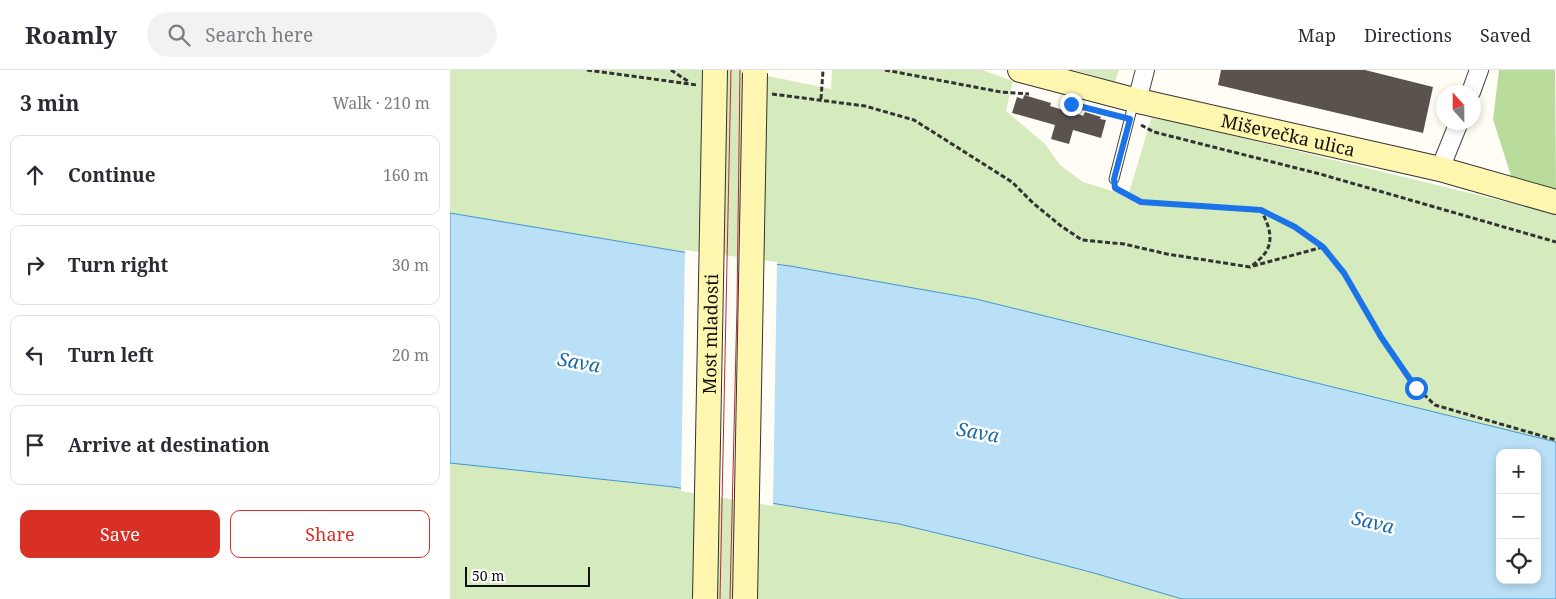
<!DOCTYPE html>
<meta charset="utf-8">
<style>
body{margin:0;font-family:"Noto Serif",serif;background:#f2f2f3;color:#2b2b33}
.controls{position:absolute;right:15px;bottom:15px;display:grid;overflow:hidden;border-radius:10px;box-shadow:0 2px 8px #0003}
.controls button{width:45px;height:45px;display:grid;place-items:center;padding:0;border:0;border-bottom:1px solid #e1e1e2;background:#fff;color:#2b2b33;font:25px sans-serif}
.compass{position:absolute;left:986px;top:15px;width:45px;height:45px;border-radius:50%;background:#fff;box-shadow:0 2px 8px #0003;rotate:339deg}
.scale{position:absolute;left:15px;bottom:12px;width:125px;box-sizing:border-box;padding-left:5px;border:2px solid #111;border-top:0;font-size:14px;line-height:18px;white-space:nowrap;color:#111;-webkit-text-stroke:4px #fff;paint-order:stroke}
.stop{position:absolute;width:15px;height:15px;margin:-11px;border:4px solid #1a73e8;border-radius:50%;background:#fff}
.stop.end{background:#1a73e8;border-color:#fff;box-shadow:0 1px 5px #0008}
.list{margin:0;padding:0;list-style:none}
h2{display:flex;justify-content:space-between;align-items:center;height:65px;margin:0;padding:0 20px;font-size:21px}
h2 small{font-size:16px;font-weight:400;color:#7c7c81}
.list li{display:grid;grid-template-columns:32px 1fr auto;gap:15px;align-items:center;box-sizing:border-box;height:80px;margin:0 10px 10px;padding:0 10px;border:1px solid #e1e1e2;border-radius:10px}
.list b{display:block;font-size:19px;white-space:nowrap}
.list em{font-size:16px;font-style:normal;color:#7c7c81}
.actions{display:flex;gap:10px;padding:15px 20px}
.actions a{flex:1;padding:11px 0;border:1px solid #d93025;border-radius:10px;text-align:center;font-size:18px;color:#d93025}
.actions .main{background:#d93025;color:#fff}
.icon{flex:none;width:28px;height:28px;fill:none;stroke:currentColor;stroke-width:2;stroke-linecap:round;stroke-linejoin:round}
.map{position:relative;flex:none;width:1106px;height:529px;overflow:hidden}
header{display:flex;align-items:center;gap:30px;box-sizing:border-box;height:70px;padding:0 25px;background:#fff;border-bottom:1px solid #e1e1e2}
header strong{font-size:24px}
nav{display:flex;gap:28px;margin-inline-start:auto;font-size:18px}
.search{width:350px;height:45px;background:#f2f2f3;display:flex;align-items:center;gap:12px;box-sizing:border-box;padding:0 18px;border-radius:28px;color:#7c7c81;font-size:19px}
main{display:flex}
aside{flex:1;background:#fff}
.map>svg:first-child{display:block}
.green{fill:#d5ebbd}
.forest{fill:#b9dc9c}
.water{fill:#b9e0f7;stroke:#3f96cf;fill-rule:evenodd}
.pier{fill:#fffdf5}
.building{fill:#5a524d}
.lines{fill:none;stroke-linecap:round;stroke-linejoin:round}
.lane-casing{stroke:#444;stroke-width:11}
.street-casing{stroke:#444;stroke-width:20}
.secondary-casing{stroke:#333;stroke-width:26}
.path{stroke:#333;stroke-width:3;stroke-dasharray:5 2.5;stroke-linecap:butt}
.lane{stroke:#fff;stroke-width:9}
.street{stroke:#fff;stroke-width:18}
.secondary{stroke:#fff6b0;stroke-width:24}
.tram{stroke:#c4262e;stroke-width:1}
.secondary-bridge-casing{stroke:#333;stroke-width:26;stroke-linecap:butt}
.secondary-bridge{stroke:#fff6b0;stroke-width:24}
.route{stroke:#1a73e8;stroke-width:6}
.labels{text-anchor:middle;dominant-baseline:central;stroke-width:5;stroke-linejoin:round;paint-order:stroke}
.street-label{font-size:18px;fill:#111;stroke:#fff}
.water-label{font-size:19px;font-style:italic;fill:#1768a6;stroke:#fff}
</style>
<header>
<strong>Roamly</strong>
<div class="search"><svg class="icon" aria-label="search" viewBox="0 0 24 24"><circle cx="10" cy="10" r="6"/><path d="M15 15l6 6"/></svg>Search here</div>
<nav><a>Map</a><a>Directions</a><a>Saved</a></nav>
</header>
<main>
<aside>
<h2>3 min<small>Walk · 210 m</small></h2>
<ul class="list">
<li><svg class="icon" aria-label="ahead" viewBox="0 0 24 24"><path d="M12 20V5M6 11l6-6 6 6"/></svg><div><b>Continue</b></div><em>160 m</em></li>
<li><svg class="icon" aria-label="right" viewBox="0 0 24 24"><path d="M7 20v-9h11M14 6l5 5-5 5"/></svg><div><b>Turn right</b></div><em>30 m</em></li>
<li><svg class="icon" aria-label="left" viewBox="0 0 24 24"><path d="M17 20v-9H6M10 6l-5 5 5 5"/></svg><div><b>Turn left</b></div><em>20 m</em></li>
<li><svg class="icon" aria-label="arrive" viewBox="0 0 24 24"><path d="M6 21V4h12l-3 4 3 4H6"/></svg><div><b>Arrive at destination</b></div></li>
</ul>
<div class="actions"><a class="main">Save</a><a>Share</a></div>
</aside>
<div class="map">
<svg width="1106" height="529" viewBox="0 0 1106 529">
<rect width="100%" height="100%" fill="#fffdf5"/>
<!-- green -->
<path class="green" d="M 0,0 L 289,0 L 381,19 L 382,0 L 532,0 L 563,11 L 556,41 L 595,74 L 610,95 L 633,112 L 678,126 L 702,46 L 1106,144 L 1106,372 L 526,229 L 340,196 L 233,182 L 0,143 Z
M 624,0 L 669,0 L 665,12 Z
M 0,393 L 224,417 L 449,454 L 541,476 L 644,503 L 732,529 L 0,529 Z"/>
<!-- forest -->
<path class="forest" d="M 1049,0 L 1105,0 L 1106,119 L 1061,106 L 1043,49 Z"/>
<!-- water -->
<path class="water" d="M 0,143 L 233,182 L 340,196 L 526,229 L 1106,372 L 1106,529 L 732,529 L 644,503 L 541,476 L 449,454 L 224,417 L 0,393 ZM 1050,383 L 1087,383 L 1087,510 L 1050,510 Z"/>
<!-- pier -->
<path class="pier" d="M 235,180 L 327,192 L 323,436 L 231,421 Z"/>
<!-- building -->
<path class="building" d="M 771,0 L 915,0 L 983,17 L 973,63 L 768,15 Z
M 574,25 L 601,33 L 600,36 L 613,40 L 614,36 L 627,40 L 626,43 L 633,46 L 635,42 L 651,47 L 650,49 L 656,50 L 651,68 L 623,60 L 619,74 L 601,69 L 605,55 L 562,43 L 567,27 L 573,29 Z"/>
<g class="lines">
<!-- lane casing -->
<g class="lane-casing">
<path id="lane" d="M 664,109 L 684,31"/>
</g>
<!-- street casing -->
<g class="street-casing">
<path id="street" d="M 1021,22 L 1029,0
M 687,31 L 695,0
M 990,99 L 1009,52"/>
</g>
<!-- secondary casing -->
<g class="secondary-casing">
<g id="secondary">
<path id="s1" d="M 570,0 L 684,30 L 990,99 L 1106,132"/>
</g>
</g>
<!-- path -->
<path class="path" d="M 137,0 L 247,15
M 221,0 L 239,12
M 435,0 L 551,22 L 579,24
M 322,24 L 415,36 L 464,50 L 562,112 L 583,133 L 611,156 L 632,170 L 674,174 L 717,184 L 800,197 C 825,180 824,165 811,140
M 371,29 L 373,0
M 691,55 L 704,62 L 870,104 L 1106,172
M 668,120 L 691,132 L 811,140 L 845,157 L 873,177 L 894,203 L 931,267 L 961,310 L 967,318 L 985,335 L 1106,370
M 803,196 L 873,177"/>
<!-- lane -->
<use href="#lane" class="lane"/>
<!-- street -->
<use href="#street" class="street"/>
<!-- secondary -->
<use href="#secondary" class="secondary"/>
<!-- tram -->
<path class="tram" d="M 270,529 L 281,0
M 280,529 L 287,236 L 290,0"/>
<!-- secondary-bridge casing -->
<g class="secondary-bridge-casing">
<g id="secondary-bridge">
<path id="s2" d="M 255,529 L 265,0"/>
<path d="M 295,529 L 305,3"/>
</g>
</g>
<!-- secondary-bridge -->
<use href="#secondary-bridge" class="secondary-bridge"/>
</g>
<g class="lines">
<!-- route -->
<path class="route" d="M 621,34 L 680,49 L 664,109 L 665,118 L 691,132 L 811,140 L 845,157 L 873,177 L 894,203 L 931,267 L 966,318"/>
</g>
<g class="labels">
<!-- street labels -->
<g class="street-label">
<text stroke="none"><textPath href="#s1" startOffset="276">Miševečka ulica</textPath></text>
<text stroke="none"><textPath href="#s2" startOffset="265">Most mladosti</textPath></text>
</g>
<!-- water labels -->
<g class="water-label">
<text transform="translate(129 292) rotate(10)">Sava</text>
<text transform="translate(528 362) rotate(10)">Sava</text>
<text transform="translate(923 452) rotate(13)">Sava</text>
</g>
</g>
</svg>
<div class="controls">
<button>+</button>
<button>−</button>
<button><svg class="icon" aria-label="locate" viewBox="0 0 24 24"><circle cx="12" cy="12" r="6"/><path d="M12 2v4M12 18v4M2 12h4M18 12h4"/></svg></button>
</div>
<svg class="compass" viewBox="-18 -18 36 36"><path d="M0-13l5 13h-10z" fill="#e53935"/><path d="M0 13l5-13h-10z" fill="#7c7c81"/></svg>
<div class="scale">50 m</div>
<div class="stop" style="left:966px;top:318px"></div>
<div class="stop end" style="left:621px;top:34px"></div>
</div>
</main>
